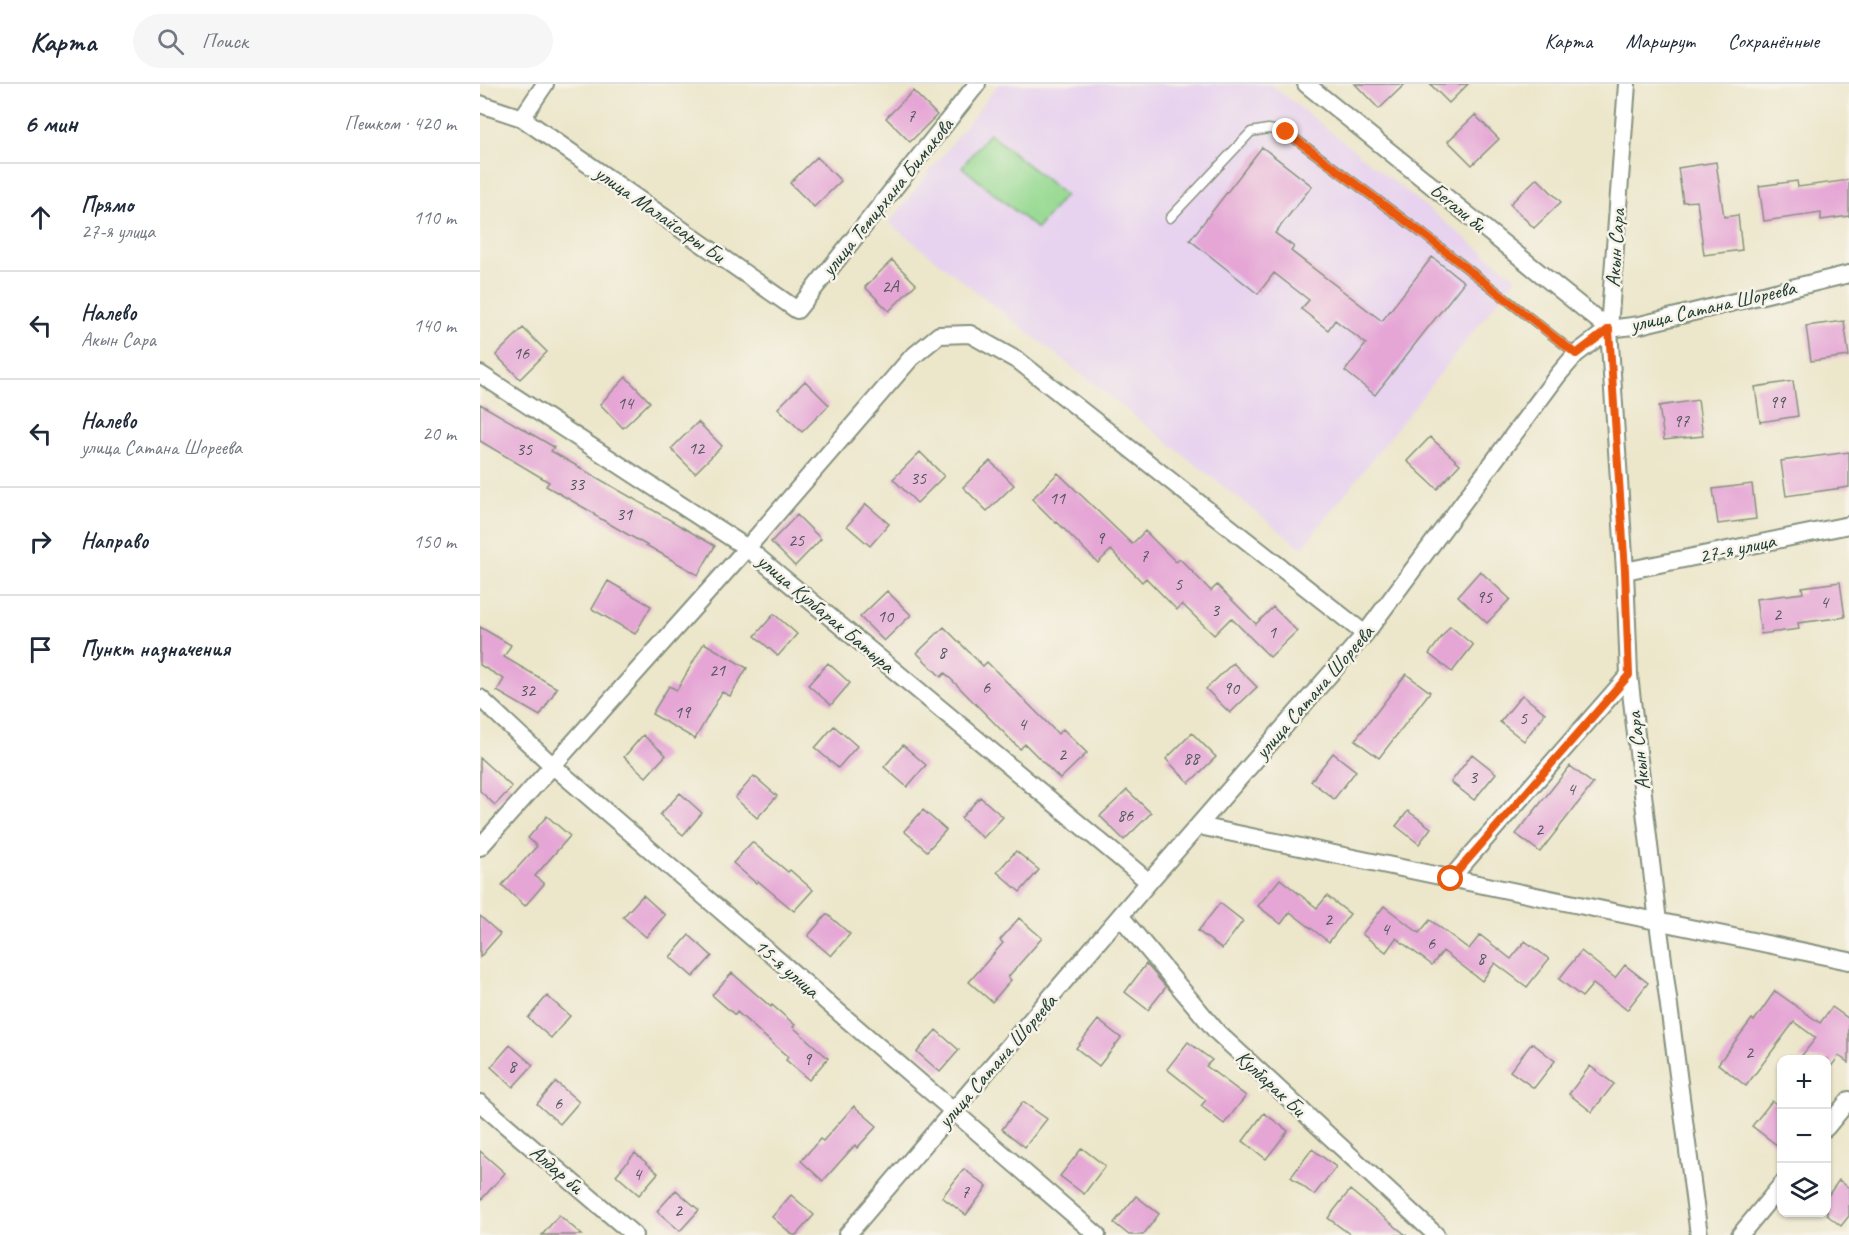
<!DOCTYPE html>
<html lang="ru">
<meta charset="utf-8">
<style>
body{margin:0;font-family:Caveat,sans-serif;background:#f6f6f7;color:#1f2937}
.controls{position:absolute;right:18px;bottom:18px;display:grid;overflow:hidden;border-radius:12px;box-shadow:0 2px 4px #0004}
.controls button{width:54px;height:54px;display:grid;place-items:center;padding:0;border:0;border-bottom:2px solid #e0e1e3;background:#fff;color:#1f2937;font:30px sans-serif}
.stop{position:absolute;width:18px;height:18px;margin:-14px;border:4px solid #ea580c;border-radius:50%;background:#fff}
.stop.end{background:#ea580c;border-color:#fff;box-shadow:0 2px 6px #0008}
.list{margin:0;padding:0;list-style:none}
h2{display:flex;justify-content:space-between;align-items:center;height:78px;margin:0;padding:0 24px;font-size:26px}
h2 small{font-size:20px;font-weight:400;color:#747a83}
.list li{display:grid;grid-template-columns:39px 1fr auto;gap:18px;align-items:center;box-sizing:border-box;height:108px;padding:0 24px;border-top:2px solid #e0e1e3}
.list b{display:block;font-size:22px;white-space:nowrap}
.list p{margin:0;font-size:20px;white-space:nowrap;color:#747a83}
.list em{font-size:20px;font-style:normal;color:#747a83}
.icon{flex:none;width:33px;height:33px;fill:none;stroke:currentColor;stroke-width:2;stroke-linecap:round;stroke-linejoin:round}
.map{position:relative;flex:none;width:1369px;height:1151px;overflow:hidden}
header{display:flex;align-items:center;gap:36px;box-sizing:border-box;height:84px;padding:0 30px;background:#fff;border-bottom:2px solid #e0e1e3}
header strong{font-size:28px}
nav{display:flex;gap:33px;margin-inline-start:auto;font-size:21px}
.search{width:420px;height:54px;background:#f6f6f7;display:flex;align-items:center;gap:15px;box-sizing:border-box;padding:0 21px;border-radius:33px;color:#747a83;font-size:22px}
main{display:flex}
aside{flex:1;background:#fff}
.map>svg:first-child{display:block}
.built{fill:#e7d2ef}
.green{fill:#95d991;stroke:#5a8b62;stroke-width:1.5}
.building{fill:#e5a5d5}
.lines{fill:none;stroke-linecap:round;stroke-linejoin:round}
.lane-casing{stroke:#86927f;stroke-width:11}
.street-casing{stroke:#86927f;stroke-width:20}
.lane{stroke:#fff;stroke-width:8}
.street{stroke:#fff;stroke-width:16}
.route{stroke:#ea580c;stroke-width:8}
.labels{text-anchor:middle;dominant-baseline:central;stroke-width:5;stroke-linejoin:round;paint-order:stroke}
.number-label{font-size:18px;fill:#50575c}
.street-label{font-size:21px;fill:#1f3d34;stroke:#f7f3e8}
</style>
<header>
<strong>Карта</strong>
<div class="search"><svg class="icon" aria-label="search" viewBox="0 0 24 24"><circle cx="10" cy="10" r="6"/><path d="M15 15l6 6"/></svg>Поиск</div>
<nav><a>Карта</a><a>Маршрут</a><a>Сохранённые</a></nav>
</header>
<main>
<aside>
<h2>6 мин<small>Пешком · 420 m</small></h2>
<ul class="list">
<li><svg class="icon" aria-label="ahead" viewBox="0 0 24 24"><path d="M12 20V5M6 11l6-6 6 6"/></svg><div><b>Прямо</b><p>27-я улица</p></div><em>110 m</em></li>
<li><svg class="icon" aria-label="left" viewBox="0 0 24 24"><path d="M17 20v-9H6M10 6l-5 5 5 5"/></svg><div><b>Налево</b><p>Акын Сара</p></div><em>140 m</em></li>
<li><svg class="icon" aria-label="left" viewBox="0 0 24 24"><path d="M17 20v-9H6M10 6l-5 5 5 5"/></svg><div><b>Налево</b><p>улица Сатана Шореева</p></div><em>20 m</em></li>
<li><svg class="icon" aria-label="right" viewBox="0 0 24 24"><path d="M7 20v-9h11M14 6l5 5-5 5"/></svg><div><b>Направо</b></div><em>150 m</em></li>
<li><svg class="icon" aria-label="arrive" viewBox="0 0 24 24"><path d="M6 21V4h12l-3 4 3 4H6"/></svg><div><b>Пункт назначения</b></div></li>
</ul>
</aside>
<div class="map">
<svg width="1369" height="1151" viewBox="0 0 1369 1151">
<rect width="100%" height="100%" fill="#f7f3e8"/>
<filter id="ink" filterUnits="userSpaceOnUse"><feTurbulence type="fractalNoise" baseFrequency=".0167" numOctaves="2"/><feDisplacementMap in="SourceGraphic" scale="12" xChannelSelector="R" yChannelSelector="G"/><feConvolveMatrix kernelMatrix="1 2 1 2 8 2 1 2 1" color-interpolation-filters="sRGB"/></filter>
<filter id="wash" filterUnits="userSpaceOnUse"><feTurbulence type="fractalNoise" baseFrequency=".008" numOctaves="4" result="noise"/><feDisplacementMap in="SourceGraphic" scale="24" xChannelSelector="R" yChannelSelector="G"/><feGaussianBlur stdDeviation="1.35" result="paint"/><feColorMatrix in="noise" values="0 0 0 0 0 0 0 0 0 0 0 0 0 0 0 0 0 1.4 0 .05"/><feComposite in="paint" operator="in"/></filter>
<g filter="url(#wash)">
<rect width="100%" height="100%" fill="#ece6ca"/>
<!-- built -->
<path class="built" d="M 519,0 L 790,0 L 1036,194 L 822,464 L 409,139 Z"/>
<!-- green -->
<path class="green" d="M 509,49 L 585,111 L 557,145 L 482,83 Z"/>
<g id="blocks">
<!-- building -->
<path class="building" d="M 875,0 L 925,0 L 899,25 Z
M 950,0 L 988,0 L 969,19 Z
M 433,7 L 457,31 L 430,58 L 406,34 Z
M 995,31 L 1019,55 L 992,81 L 968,57 Z
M 782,63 L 832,102 L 795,149 L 814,163 L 811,167 L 902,237 L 952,173 L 984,198 L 895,311 L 865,287 L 886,260 L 855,236 L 848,246 L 821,225 L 829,216 L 794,189 L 778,210 L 710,156 Z
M 337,73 L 361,97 L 334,123 L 310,99 Z
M 1236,78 L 1244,133 L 1258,131 L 1262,166 L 1224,171 L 1217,117 L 1203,118 L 1198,84 Z
M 1057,94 L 1081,118 L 1054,144 L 1030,120 Z
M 1369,96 L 1369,132 L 1341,136 L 1341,129 L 1284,137 L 1279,102 L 1317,97 L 1318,103 Z
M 412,176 L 436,200 L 409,227 L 385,203 Z
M 1364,237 L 1369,272 L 1331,277 L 1326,242 Z
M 43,244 L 67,268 L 40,295 L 16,271 Z
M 146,293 L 170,318 L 143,344 L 120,320 Z
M 325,297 L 349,321 L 322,348 L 298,324 Z
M 1313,297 L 1318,332 L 1280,338 L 1275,303 Z
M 1218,316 L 1223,352 L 1184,356 L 1179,322 Z
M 0,320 L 74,363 L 71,367 L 235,462 L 218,491 L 114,431 L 115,430 L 66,402 L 69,398 L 0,357 Z
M 218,338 L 242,362 L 215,389 L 191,365 Z
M 950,353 L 980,380 L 957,405 L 927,377 Z
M 440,368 L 464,392 L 437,419 L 413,395 Z
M 1369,368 L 1369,403 L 1306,412 L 1301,377 Z
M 510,377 L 534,401 L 507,427 L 483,403 Z
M 578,389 L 652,460 L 665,447 L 696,478 L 700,475 L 731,507 L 737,501 L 776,540 L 793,523 L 817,547 L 790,573 L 751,534 L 734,551 L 702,520 L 697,526 L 666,494 L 662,498 L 631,466 L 618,479 L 577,438 L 576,439 L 552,415 Z
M 1272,400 L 1276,435 L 1238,440 L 1233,405 Z
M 386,420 L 409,440 L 390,462 L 367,442 Z
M 317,431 L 341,455 L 315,482 L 291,458 Z
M 1000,487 L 1030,515 L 1007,539 L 978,512 Z
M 128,497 L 171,522 L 155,550 L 112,525 Z
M 1360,498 L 1365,533 L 1318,539 L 1319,545 L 1281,550 L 1276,515 L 1323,509 L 1322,503 Z
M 407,507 L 431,531 L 404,557 L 380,533 Z
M 294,530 L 317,550 L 298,572 L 275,552 Z
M 970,542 L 993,561 L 972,588 L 949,570 Z
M 0,543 L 31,561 L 24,573 L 77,604 L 60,632 L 17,607 L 24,595 L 0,581 Z
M 464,543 L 503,582 L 507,578 L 578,650 L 583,645 L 607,669 L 580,695 L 545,660 L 540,665 L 465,589 L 461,593 L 437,569 Z
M 224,559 L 267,584 L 250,612 L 242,608 L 215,655 L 172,630 L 189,602 L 197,606 Z
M 348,579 L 370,599 L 351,621 L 328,601 Z
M 753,579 L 777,603 L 750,629 L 726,605 Z
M 926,590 L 950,608 L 899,674 L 875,656 Z
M 1042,611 L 1065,629 L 1044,657 L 1020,638 Z
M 354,642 L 377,662 L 358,684 L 335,664 Z
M 712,649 L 736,673 L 709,699 L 686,675 Z
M 163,651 L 186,671 L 166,693 L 144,673 Z
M 423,661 L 446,681 L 427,703 L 404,683 Z
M 853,669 L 876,687 L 854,715 L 831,697 Z
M 992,670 L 1016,689 L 994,716 L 971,698 Z
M 0,674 L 32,703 L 15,721 L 0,707 Z
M 1090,682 L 1113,700 L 1060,768 L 1036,750 Z
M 274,692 L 297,712 L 277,734 L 255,714 Z
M 647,706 L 671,729 L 644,756 L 620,732 Z
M 200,709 L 222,729 L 203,751 L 180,731 Z
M 500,713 L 523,733 L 503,754 L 481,734 Z
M 443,726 L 466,746 L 447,767 L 424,747 Z
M 928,727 L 951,744 L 939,760 L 916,742 Z
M 67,732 L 90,752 L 55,792 L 64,800 L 45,822 L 22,801 L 57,762 L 48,754 Z
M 272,758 L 308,788 L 310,786 L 333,806 L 314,827 L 278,797 L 276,799 L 253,779 Z
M 536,767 L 559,786 L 540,808 L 517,788 Z
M 800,795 L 837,824 L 847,812 L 870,830 L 849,858 L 810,828 L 801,840 L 778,822 Z
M 163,811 L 185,831 L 166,853 L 143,833 Z
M 740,819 L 763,837 L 742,865 L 718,847 Z
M 904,822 L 939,849 L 950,836 L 989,865 L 1000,851 L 1031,875 L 1045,857 L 1069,875 L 1047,903 L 1015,879 L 1002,897 L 963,867 L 952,881 L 916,854 L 906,868 L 882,850 Z
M 347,830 L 370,850 L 351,872 L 328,852 Z
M 0,832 L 20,850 L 0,873 Z
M 539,834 L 562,854 L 528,893 L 531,896 L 512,918 L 489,898 L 523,859 L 520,856 Z
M 209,851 L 232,872 L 213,893 L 190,873 Z
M 1101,867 L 1135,894 L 1145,881 L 1168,899 L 1147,926 L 1113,900 L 1102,913 L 1079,895 Z
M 666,880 L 686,903 L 668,926 L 645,908 Z
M 252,889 L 291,923 L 292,921 L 315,941 L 313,943 L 348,974 L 329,996 L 306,976 L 308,973 L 257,928 L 255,931 L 232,911 Z
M 1295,907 L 1340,939 L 1352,923 L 1369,935 L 1369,979 L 1359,972 L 1347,988 L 1347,975 L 1319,975 L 1336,954 L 1314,938 L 1266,1002 L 1238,980 L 1272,935 L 1274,937 Z
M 67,912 L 90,932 L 71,954 L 48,934 Z
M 618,936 L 641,954 L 619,982 L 596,964 Z
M 456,946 L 479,966 L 460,988 L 437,968 Z
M 708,958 L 732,976 L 726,982 L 766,1012 L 744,1040 L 721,1022 L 726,1016 L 687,985 Z
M 1052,959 L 1075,977 L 1054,1004 L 1030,987 Z
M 30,961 L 53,981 L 33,1003 L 11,983 Z
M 1110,982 L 1134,1000 L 1112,1028 L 1089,1010 Z
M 76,998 L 99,1018 L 80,1040 L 57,1020 Z
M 1292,1017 L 1302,1024 L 1302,1065 L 1272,1042 Z
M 543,1018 L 567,1035 L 545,1063 L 522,1045 Z
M 374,1022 L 397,1042 L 377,1064 L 375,1061 L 343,1097 L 321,1077 L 340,1055 L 343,1057 Z
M 784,1029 L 808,1047 L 786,1075 L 763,1057 Z
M 602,1064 L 625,1082 L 604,1110 L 580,1092 Z
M 832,1065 L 856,1083 L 834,1111 L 811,1093 Z
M 0,1067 L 25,1089 L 0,1117 Z
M 155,1069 L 178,1089 L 159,1111 L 136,1091 Z
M 484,1085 L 507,1103 L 486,1131 L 462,1113 Z
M 1359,1096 L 1369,1104 L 1369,1132 L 1361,1142 L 1347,1131 L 1347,1113 Z
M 196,1106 L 219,1126 L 200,1147 L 177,1127 Z
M 870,1106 L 893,1125 L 926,1151 L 871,1151 L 848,1134 Z
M 311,1111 L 334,1131 L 316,1151 L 313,1151 L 292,1133 Z
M 656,1112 L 679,1130 L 663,1151 L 649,1151 L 634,1139 Z
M 79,1131 L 102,1151 L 62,1151 Z"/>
</g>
</g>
<g filter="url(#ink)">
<use href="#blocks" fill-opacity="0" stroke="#86927f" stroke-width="1.5"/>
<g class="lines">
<!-- lane casing -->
<g class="lane-casing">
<path id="lane" d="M 690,134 L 771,48 L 788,45 L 806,48 L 943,150 L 1096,270"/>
</g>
<!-- street casing -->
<g class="street-casing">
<path id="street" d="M 826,0 L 1129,245
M 1147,0 L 1129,245 L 1145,487 L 1149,591 L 1178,838 L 1219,1151
M 0,20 L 42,34 L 317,226 L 497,0
M 42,34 L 65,0
M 0,290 L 267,464 L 669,798
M 1145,487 L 1369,441
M 0,614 L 72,681 L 617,1151
M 719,742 L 1369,877
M 0,763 L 267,464 L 431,274 L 459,251 L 490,250 L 540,278 L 885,550
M 971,794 L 1149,591
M 641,833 L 737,948 L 956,1151
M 0,1019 L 154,1151
M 1346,1044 L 1369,1016
M 367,1151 L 669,798 L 885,550 L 1078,291 L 1096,270 L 1129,245 L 1160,241 L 1369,190
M 1260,1151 L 1302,1100"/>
</g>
<!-- lane -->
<use href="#lane" class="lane"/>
<!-- street -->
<use href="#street" class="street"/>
</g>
</g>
<g class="lines" filter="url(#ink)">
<!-- route -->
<path class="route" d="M 806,48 L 943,150 L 1096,270 L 1129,245 L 1145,487 L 1149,591 L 971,795"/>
</g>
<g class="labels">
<!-- number labels -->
<g class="number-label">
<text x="431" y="32">7</text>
<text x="410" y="202">2А</text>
<text x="41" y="269">16</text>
<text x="1297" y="318">99</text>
<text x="145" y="319">14</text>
<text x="1201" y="337">97</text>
<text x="216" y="364">12</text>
<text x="44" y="365">35</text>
<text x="438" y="394">35</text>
<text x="96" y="400">33</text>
<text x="577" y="414">11</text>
<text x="144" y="430">31</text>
<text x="620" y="454">9</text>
<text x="316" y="456">25</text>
<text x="664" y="472">7</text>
<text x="698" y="500">5</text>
<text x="1004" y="513">95</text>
<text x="1344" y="518">4</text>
<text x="735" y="526">3</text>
<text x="1297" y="530">2</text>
<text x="405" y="532">10</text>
<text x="792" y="548">1</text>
<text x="462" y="568">8</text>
<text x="237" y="586">21</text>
<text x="506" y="603">6</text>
<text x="751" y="604">90</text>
<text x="47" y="606">32</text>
<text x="202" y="628">19</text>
<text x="1043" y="634">5</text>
<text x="542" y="640">4</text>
<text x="582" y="670">2</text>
<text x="711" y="674">88</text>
<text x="993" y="693">3</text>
<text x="1091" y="705">4</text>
<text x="645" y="731">86</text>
<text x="1059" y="745">2</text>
<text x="848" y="835">2</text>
<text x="905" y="845">4</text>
<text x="951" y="859">6</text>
<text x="1001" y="874">8</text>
<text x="1269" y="968">2</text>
<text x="327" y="975">9</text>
<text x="32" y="982">8</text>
<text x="78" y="1019">6</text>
<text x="157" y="1090">4</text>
<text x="485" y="1108">7</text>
<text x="198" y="1126">2</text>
</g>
<!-- street labels -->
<g class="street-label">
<text transform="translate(407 113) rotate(-51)">улица Темирхана Бимакова</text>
<text transform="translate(978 123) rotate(39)">Бегали би</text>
<text transform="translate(180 130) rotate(35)">улица Малайcары Би</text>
<text transform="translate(1135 164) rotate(-86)">Акын Сара</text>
<text transform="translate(1233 222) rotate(-13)">улица Сатана Шореева</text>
<text transform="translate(1257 464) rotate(-12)">27-я улица</text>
<text transform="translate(346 529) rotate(40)">улица Кулбарак Батыра</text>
<text transform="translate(834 608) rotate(-49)">улица Сатана Шореева</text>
<text transform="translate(1158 667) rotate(-97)">Акын Сара</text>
<text transform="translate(307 884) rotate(41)">15-я улица</text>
<text transform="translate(517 977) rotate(-49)">улица Сатана Шореева</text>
<text transform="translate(791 999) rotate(43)">Кулбарак Би</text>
<text transform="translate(77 1085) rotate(41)">Алдар би</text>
</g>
</g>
</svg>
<div class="controls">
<button>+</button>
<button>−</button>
<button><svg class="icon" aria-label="layers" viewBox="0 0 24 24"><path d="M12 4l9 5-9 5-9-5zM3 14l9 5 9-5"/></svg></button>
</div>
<div class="stop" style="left:971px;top:795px"></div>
<div class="stop end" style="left:806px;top:48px"></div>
</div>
</main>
